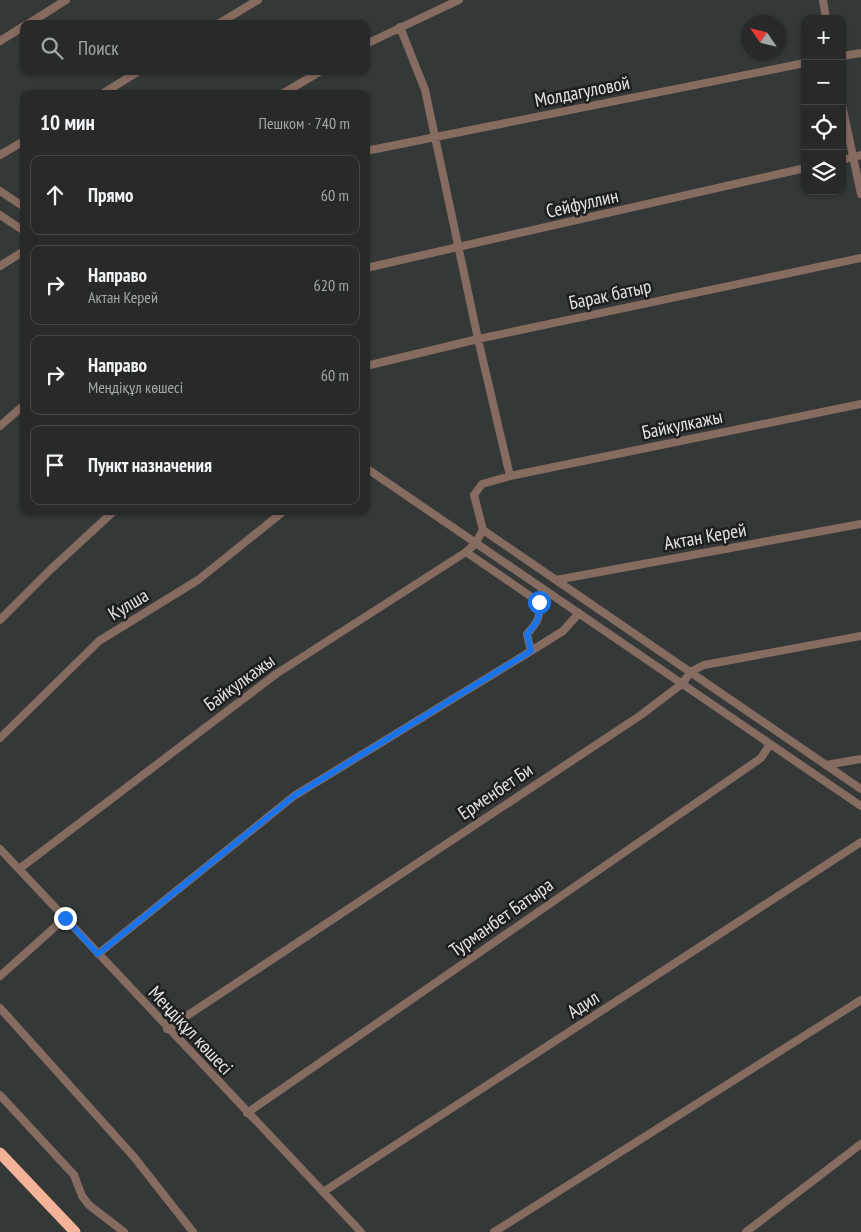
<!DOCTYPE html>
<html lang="ru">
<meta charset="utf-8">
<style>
body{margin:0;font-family:"PT Sans Narrow",sans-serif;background:#333634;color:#f1f3f6}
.controls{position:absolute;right:15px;top:15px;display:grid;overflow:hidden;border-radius:10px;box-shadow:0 1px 4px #0004}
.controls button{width:45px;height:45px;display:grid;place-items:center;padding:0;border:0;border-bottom:1px solid #434645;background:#272a28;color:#f1f3f6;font:25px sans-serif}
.compass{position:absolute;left:741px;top:15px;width:45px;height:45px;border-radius:50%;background:#272a28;box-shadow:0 1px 4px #0004;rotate:305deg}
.stop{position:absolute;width:15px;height:15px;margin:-11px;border:4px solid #1a73e8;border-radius:50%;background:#fff}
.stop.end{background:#1a73e8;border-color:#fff;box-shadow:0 1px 5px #0008}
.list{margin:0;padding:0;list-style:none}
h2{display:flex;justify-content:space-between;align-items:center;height:65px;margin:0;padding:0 20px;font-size:21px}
h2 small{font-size:16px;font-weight:400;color:#a4a7a8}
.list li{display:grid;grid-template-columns:32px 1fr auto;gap:15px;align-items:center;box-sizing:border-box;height:80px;margin:0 10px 10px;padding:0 10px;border:1px solid #434645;border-radius:10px}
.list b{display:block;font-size:19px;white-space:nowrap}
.list p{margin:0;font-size:16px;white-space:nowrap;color:#a4a7a8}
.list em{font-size:16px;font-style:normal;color:#a4a7a8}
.icon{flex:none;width:28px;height:28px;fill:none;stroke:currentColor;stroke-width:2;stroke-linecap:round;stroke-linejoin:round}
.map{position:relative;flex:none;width:861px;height:1232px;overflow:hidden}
.search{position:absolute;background:#272a28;box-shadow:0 1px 4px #0004;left:20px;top:20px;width:350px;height:55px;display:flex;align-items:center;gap:12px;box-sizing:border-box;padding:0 18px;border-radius:10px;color:#a4a7a8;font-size:19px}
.panel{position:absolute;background:#272a28;box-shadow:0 1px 4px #0004;left:20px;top:90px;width:350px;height:425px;border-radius:10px}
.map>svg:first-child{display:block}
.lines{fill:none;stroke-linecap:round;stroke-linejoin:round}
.minor{stroke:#866b61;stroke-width:8}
.highway{stroke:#f4b298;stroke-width:11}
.route{stroke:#1a73e8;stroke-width:6}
.labels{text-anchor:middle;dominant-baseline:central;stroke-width:5;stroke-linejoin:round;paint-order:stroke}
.street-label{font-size:19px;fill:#e2e4e3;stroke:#1d1e1e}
</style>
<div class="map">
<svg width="861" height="1232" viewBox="0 0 861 1232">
<rect width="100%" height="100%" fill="#343836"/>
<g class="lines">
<!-- minor -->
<path class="minor" d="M 823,0 L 826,19
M 28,24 L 66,0
M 218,24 L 258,0
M 400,27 L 425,90 L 478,339 L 510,476
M 0,41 L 24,26
M 366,44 L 459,0
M 842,56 L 861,53
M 102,94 L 139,71
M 282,94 L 321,71
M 842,105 L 861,194
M 366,151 L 805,63
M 0,155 L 24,141
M 842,160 L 861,155
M 0,191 L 24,207
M 0,215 L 24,231
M 0,266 L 24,251
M 366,268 L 805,168
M 366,366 L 478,339 L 861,258
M 861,404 L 510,476 L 482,484 L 474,495 L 483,530 L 861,789
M 0,426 L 24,405
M 366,468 L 861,806
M 466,552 L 539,602 C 541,617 537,623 527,634 L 531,651
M 556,580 L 861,524
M 0,620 L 50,570 L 114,511
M 0,738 L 99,641 L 198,580 L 284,511
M 826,765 L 861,759
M 0,849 L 361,1232
M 19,869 L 276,674 L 466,552 L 475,544 L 483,530
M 98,954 L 294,796 L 531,651 L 563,631 L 579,613
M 0,976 L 65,918
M 0,1008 L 134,1157 L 193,1232
M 167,1029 L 641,715 L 683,683 L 690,672 L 704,665 L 861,636
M 0,1095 L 74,1175 L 82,1196 L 89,1205 L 124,1232
M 247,1113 L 761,758 L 770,744
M 323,1192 L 861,842
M 494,1232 L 861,1000
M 746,1232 L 861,1144"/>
<!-- highway -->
<path class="highway" d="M 0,1153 L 75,1232"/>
</g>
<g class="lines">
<!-- route -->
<path class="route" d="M 65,918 L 98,954 L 294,796 L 531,651 L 527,634 C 537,623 541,617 539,602"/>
</g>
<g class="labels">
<!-- street labels -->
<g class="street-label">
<text transform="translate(582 91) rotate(-11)">Молдагуловой</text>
<text transform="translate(582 203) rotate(-13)">Сейфуллин</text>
<text transform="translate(610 294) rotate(-12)">Барак батыр</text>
<text transform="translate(682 424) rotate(-12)">Байкулкажы</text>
<text transform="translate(705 536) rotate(-10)">Актан Керей</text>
<text transform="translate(128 604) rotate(-31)">Кулша</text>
<text transform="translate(239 682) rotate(-36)">Байкулкажы</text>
<text transform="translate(495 791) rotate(-34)">Ерменбет Би</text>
<text transform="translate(501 917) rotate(-35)">Турманбет Батыра</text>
<text transform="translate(583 1004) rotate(-33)">Адил</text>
<text transform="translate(191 1030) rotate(47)">Меңдіқұл көшесі</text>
</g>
</g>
</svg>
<div class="controls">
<button>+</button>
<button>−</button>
<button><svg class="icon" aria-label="locate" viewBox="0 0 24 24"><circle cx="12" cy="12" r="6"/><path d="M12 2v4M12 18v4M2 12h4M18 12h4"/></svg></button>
<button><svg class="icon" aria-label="layers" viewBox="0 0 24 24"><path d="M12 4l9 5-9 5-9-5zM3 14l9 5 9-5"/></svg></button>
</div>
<svg class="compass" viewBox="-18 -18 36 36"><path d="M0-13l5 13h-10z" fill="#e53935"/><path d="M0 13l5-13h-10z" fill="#a4a7a8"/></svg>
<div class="stop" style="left:539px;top:602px"></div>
<div class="stop end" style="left:65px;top:918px"></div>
<div class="search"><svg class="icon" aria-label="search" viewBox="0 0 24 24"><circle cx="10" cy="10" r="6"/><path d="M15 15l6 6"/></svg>Поиск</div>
<section class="panel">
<h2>10 мин<small>Пешком · 740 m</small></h2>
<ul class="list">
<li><svg class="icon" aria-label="ahead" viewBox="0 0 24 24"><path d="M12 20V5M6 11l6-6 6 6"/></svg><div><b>Прямо</b></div><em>60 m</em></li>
<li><svg class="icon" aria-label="right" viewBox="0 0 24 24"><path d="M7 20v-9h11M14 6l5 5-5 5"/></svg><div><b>Направо</b><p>Актан Керей</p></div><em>620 m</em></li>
<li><svg class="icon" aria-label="right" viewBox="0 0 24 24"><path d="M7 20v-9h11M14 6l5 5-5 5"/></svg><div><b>Направо</b><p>Меңдіқұл көшесі</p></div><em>60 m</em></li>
<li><svg class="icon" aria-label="arrive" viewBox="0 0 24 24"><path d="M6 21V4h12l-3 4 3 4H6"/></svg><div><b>Пункт назначения</b></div></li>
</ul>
</section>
</div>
